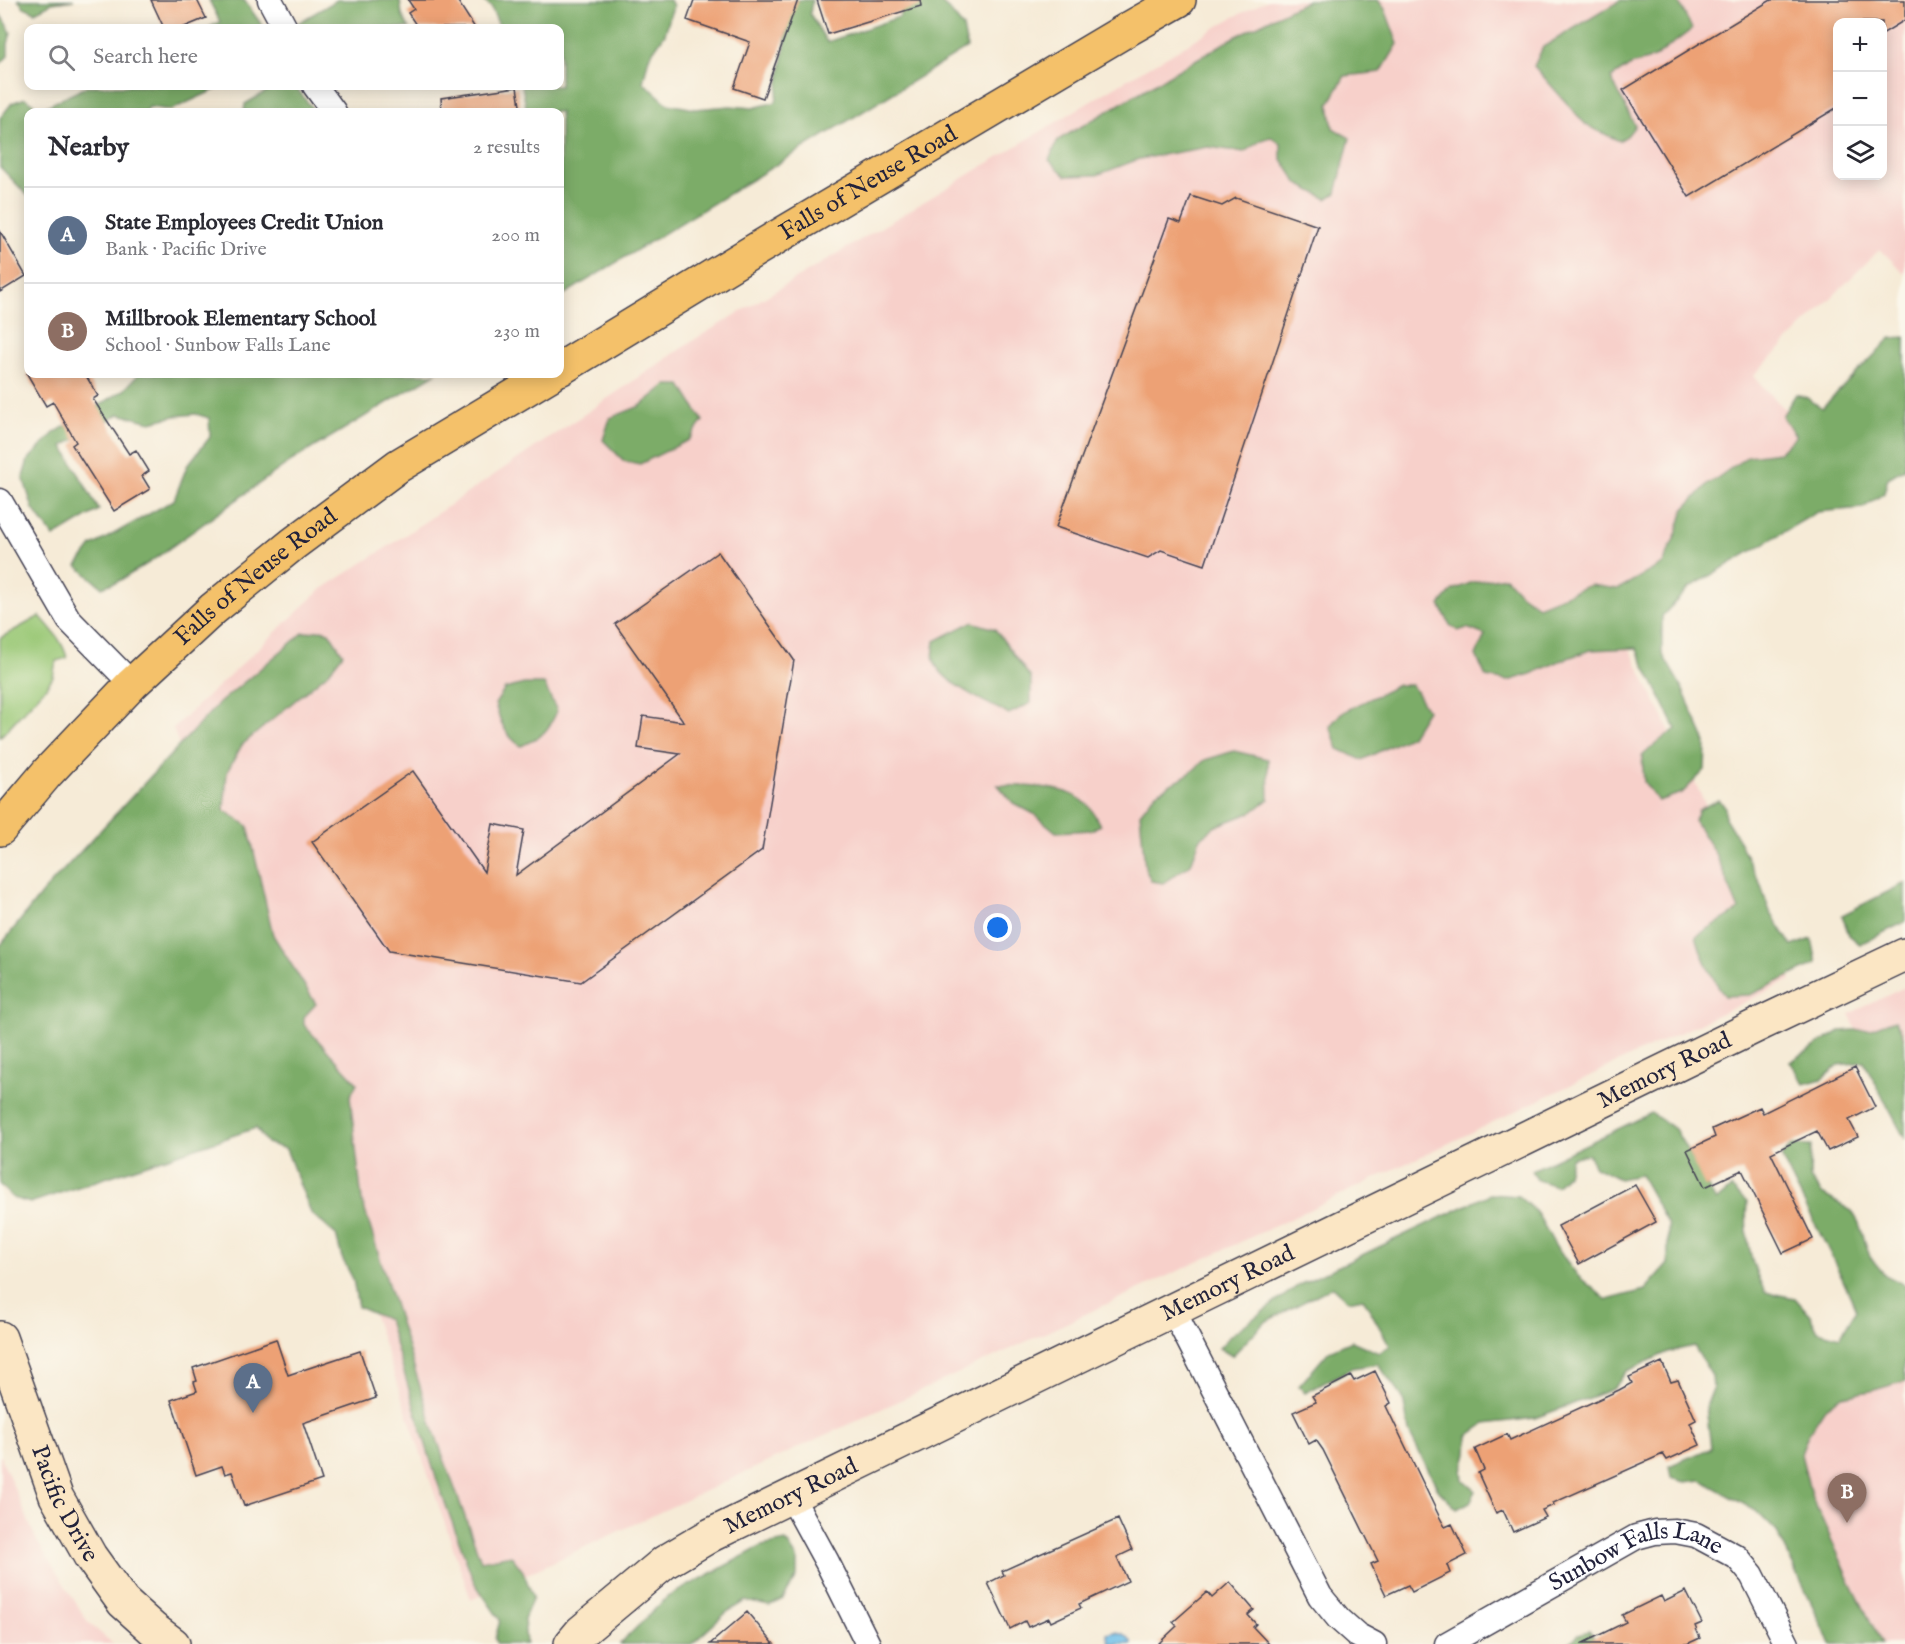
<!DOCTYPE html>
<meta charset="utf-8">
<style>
body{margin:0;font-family:"IM FELL English",serif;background:#f2f2f3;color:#2b2b33}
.controls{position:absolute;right:18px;top:18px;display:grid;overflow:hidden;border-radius:12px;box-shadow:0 3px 15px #0003}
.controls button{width:54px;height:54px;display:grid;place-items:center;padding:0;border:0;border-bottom:2px solid #e1e1e2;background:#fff;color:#2b2b33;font:30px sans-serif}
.you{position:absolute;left:998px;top:928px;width:21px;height:21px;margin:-15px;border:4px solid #fff;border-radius:50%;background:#1a73e8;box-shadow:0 0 0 9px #1a73e833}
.badge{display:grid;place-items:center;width:39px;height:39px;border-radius:50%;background:#b5179e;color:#fff;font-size:20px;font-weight:700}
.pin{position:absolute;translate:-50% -50px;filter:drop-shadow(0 2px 3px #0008)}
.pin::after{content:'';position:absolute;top:32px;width:21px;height:18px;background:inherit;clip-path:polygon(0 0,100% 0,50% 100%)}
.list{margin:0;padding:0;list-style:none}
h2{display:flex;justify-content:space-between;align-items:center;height:78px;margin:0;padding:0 24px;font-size:26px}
h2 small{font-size:20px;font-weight:400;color:#7c7c81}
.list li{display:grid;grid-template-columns:39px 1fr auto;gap:18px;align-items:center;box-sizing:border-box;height:96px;padding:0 24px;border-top:2px solid #e1e1e2}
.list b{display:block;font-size:22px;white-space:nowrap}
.list p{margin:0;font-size:20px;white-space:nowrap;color:#7c7c81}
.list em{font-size:20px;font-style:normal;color:#7c7c81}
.icon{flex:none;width:33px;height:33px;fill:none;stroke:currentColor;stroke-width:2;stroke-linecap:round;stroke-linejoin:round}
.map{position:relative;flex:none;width:1905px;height:1644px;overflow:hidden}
.search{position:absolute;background:#fff;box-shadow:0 3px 15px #0003;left:24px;top:24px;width:540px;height:66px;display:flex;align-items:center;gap:15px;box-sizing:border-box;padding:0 21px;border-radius:12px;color:#7c7c81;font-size:22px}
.panel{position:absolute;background:#fff;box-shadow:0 3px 15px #0003;left:24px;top:108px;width:540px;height:270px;border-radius:12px}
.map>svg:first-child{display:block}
.built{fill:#f7d0ca;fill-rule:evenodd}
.green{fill:#9ac876;stroke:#5e7558;stroke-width:1.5}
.forest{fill:#7bac67;stroke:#4e6751;stroke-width:1.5}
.water{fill:#6ebfe9;stroke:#487092;stroke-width:1.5}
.building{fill:#eda175}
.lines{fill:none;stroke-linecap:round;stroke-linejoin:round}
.street-casing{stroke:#424052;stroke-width:27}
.secondary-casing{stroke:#424052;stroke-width:36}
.primary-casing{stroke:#424052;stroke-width:36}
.street{stroke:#fff;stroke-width:24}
.secondary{stroke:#fbe6c4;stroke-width:33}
.primary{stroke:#f4c16b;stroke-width:33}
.labels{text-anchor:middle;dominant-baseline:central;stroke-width:4.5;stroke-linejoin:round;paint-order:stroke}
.street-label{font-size:24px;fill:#22223b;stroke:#fbf7ec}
</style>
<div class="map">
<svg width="1905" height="1644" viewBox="0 0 1905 1644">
<rect width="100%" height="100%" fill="#fbf7ec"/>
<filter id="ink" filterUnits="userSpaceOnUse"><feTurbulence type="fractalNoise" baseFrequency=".0167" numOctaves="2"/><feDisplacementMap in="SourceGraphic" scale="12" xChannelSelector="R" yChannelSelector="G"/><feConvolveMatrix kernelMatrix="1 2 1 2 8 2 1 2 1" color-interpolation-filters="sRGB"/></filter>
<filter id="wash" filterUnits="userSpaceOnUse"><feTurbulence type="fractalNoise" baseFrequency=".008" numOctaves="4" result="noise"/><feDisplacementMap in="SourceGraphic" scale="24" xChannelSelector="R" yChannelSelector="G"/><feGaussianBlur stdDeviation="1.35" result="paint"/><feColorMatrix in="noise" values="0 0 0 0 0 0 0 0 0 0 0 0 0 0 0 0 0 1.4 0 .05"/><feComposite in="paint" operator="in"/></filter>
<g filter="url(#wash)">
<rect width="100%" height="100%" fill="#f6ebd7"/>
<!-- built -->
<path class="built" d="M 1268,0 L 1905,0 L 1905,274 L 1880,249 L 1753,376 L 1854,482 L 1609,606 L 1791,980 L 1277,1225 L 471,1600 L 173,728 L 322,589 L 392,544 L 697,338 L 1123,82 L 1232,18 ZM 1838,22 L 1882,22 L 1882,176 L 1838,176 Z
M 1905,987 L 1905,1128 L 1849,1014 Z
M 1905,1315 L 1905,1644 L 1846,1644 L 1731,1402 Z
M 0,1455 L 37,1541 L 88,1622 L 113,1644 L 0,1644 Z"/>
<!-- green -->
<path class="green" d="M 40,616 C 51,629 63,641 67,658 L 56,661 L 53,677 L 46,687 L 0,737 L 0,638 Z"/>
<!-- forest -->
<path class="forest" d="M 18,0 L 74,0 L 52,3 L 35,12 L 24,7 Z
M 209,0 L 244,0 L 264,28 L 208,28 L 220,22 Z
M 337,0 L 400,0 L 402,15 L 409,28 L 301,28 L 298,23 Z
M 482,0 L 670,0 L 673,6 L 665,34 L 649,57 L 643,82 L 668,104 L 695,109 L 730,106 L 753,108 L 776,102 L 792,0 L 812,0 L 810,14 L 827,42 L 899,17 L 908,0 L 938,0 L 949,10 L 963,27 L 967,48 L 560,297 L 560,112 L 527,112 L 522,86 L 560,86 L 560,28 L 500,28 L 491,7 Z
M 1308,0 L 1378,0 L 1385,9 L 1398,44 L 1381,72 L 1345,76 L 1329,104 L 1333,128 L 1350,138 L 1336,193 L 1327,199 L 1298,184 L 1281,158 L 1281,144 L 1271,137 L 1262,140 L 1244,152 L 1208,147 L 1139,159 L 1097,175 L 1066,176 L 1049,160 L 1058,140 L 1233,38 Z
M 1621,0 L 1678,0 L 1692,29 L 1654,58 L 1631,65 L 1611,78 L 1635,126 L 1627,136 L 1619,141 L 1586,125 L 1534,66 L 1543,47 Z
M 0,14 L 11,32 L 8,44 L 8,56 L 0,64 Z
M 88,86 L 223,86 L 171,110 L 149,107 L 146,112 L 28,112 L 28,196 L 0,167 L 0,118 L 12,103 L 25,98 L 41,109 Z
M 276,86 L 295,86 L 315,112 L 244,112 L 245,104 Z
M 1905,337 L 1905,468 L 1888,478 L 1884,493 L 1863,508 L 1817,512 L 1689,588 L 1662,616 L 1662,653 L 1682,688 L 1706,743 L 1705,770 L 1682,793 L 1658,801 L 1644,782 L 1642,756 L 1659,741 L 1676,729 L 1636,648 L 1591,650 L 1562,660 L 1531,674 L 1508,681 L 1486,677 L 1476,655 L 1485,635 L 1467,628 L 1458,631 L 1450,625 L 1440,605 L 1453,590 L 1473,582 L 1505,577 L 1521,594 L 1538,606 L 1590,585 L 1618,589 L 1663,564 L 1677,532 L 1684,510 L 1706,486 L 1748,456 L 1780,452 L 1796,436 L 1782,416 L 1796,394 L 1807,398 L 1822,408 L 1891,338 Z
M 139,374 L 435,374 L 288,463 L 150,562 L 119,581 L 102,587 L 77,566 L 92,546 L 174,500 L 187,466 L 210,437 L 209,418 L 196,414 L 175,416 L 151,422 L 119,414 L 63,446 L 99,510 L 54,537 L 33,509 L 23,477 L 28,460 L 54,433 L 124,390 Z
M 666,385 L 681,385 L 703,421 L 689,440 L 640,464 L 624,461 L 603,440 L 610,418 L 640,406 Z
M 972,622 L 995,629 L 1031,678 L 1031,703 L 1009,714 C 989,704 939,682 934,660 C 932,654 935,646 935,641 Z
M 321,630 L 329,632 L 343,654 L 329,672 L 242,745 L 227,772 L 224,810 L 248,826 L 273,935 L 316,1004 L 304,1017 L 304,1025 L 357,1083 L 350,1097 L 362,1201 L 434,1431 L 481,1561 L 511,1555 L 523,1571 L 533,1597 L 524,1619 L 526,1644 L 497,1644 L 495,1639 L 500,1620 L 474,1582 L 436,1478 L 388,1320 L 358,1307 L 353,1279 L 342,1258 L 336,1235 L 311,1213 L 286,1149 L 267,1143 L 256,1128 L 30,1203 L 13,1198 L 0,1185 L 0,946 L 42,893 L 218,704 L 303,633 Z
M 524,684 L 544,684 L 557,711 C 548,732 542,737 521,746 C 505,736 500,721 495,704 L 505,689 Z
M 1398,685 L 1412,685 L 1427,710 L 1411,736 L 1362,760 L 1338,749 L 1330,726 L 1341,713 Z
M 1234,751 L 1268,759 L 1269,799 L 1252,812 L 1214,827 L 1200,839 L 1191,864 L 1163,883 L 1151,881 L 1145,868 L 1140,813 L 1156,793 L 1190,773 L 1205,760 Z
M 998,785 C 1026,787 1065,783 1088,805 C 1093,810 1096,819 1100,825 L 1092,830 L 1056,832 L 1034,814 L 1013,803 Z
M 1718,800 L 1725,806 L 1725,818 L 1737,837 L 1760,883 L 1770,912 L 1792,946 L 1812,939 L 1817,963 L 1750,995 L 1725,996 C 1711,977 1702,959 1696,936 L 1739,910 L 1716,855 L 1694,820 L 1698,810 Z
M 1905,883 L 1905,922 L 1860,944 L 1849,935 L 1842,915 Z
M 1895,1020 C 1899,1026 1903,1032 1904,1040 C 1905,1046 1904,1051 1905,1056 L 1905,1139 L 1864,1062 L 1839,1065 L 1822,1079 L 1804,1084 L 1790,1062 L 1840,1031 L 1871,1029 Z
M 1651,1113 L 1675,1129 L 1716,1201 L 1731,1188 L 1747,1202 C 1744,1235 1750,1263 1765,1292 L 1795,1298 L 1810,1315 L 1818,1331 L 1840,1337 L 1856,1310 C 1835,1257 1805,1208 1781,1156 L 1792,1145 L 1811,1146 L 1810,1178 L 1822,1194 L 1852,1211 L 1859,1223 L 1870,1257 L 1885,1275 L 1905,1285 L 1905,1381 L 1871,1391 L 1842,1396 L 1825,1408 L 1808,1434 L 1801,1454 L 1811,1495 L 1852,1585 L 1882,1644 L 1831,1644 L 1777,1532 L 1756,1511 L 1701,1480 L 1685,1482 L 1671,1478 L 1669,1466 L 1711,1448 L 1706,1406 L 1713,1389 L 1712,1376 L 1694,1346 L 1668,1352 L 1627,1371 L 1613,1389 L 1535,1418 L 1485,1424 L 1468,1436 L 1467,1453 L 1462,1471 L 1463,1480 L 1476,1491 L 1470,1502 L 1457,1509 L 1439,1491 L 1409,1432 L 1403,1398 L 1378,1364 L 1352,1368 L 1305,1393 L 1299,1386 L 1329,1351 L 1352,1341 L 1379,1353 L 1390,1346 L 1363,1298 L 1348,1301 L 1332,1287 L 1265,1322 L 1232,1356 L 1219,1348 L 1231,1335 L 1299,1285 L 1490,1194 L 1518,1196 L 1537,1213 L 1556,1247 L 1578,1276 L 1607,1300 L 1645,1290 L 1668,1264 L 1668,1225 L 1640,1175 L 1619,1179 L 1595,1167 L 1588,1154 L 1571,1158 L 1567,1175 L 1556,1186 L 1537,1180 L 1532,1170 Z
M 786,1541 L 797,1558 L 797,1577 L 783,1599 L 770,1606 L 745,1601 L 727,1612 L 692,1644 L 620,1644 L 667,1597 L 762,1546 Z
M 1589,1631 L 1598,1644 L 1568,1644 L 1579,1634 Z"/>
<!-- water -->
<path class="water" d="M 1115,1632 C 1124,1633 1129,1636 1132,1644 L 1110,1644 L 1107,1634 Z"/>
<g id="blocks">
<!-- building -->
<path class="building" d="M 151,0 L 197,0 L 206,18 L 182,28 L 164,28 Z
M 408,0 L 457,0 L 475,28 L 418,28 L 408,13 L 414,9 Z
M 694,0 L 798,0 L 763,98 L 734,88 L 750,42 L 687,20 Z
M 817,0 L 920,0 L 921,6 L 828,34 Z
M 1771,0 L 1905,0 L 1905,20 L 1882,34 L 1882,22 L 1838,22 L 1838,107 L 1689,197 L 1623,90 Z
M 517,87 L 521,112 L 442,112 L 441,98 Z
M 1191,196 L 1222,206 L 1236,198 L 1318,226 L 1205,565 L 1161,550 L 1148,558 L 1056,527 L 1169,219 L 1181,223 Z
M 0,231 L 26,276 L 0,292 Z
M 27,374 L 85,374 L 98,396 L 93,399 L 129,454 L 136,450 L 149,471 L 142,476 L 150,489 L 114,511 L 72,445 L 76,442 L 53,402 L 46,406 Z
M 718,552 L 794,660 L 762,850 L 581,982 L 389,951 L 312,842 L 413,771 L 484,872 L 493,824 L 524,830 L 516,875 L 680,754 L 638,748 L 643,716 L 684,722 L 615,624 Z
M 1855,1067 L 1875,1107 L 1849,1120 L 1858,1137 L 1828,1151 L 1817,1131 L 1771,1153 L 1813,1239 L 1783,1253 L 1742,1170 L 1705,1187 L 1687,1150 L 1715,1137 L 1712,1129 L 1760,1107 L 1763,1113 Z
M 1635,1185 L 1656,1222 L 1579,1264 L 1558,1226 Z
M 276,1339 L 288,1375 L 360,1351 L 376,1398 L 303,1423 L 322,1480 L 244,1506 L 232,1472 L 225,1474 L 222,1466 L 196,1475 L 171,1400 L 197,1391 L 194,1382 L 197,1381 L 193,1368 Z
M 1662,1362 L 1671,1382 L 1678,1380 L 1696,1420 L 1690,1423 L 1700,1445 L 1667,1460 L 1663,1454 L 1553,1503 L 1554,1505 L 1542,1510 L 1546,1517 L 1513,1532 L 1503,1510 L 1496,1513 L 1478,1473 L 1484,1470 L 1475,1449 L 1507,1434 L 1510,1440 L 1619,1390 L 1632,1383 L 1629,1377 Z
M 1375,1371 L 1391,1403 L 1386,1406 L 1439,1516 L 1445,1527 L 1452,1524 L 1467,1555 L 1447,1565 L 1450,1573 L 1412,1592 L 1408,1585 L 1386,1595 L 1371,1564 L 1378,1561 L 1323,1450 L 1316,1440 L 1309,1444 L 1293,1412 L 1316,1402 L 1312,1396 L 1351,1376 L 1354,1381 Z
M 1118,1519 L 1132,1550 L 1117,1557 L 1128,1581 L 1079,1604 L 1081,1608 L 1051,1622 L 1049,1618 L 1028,1627 L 1025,1621 L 1010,1629 L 988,1583 L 1004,1575 L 1002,1571 Z
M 1230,1582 L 1254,1610 L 1248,1615 L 1256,1624 L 1253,1627 L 1269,1644 L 1158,1644 L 1177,1626 L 1173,1622 L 1207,1592 L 1212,1598 Z
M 1686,1591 L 1702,1623 L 1695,1626 L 1700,1638 L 1687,1644 L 1581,1644 L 1626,1622 L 1622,1615 L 1661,1596 L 1664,1602 Z
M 747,1612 L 774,1644 L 710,1644 Z"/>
</g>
</g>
<g filter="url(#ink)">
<use href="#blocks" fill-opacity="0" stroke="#424052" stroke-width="1.5"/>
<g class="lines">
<!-- street casing -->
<g class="street-casing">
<g id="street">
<path d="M 270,0 L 285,28"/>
<path d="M 315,86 L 334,112"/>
<path d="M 0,501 L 69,620 L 132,684"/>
<path d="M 1173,1310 L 1320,1596 L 1339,1619 L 1357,1635 L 1374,1644"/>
<path d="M 791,1496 L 827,1562 L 868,1644"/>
<path id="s1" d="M 1447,1644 L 1636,1537 L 1655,1532 L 1675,1531 L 1696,1535 L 1737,1557 L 1752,1575 L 1787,1644"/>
</g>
</g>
<!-- secondary casing -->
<g class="secondary-casing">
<g id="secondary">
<path id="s2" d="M 0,1338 L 56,1496 L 90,1556 L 123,1602 L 153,1629 L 173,1644"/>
<path id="s3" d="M 571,1644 L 581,1632 L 665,1562 L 711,1535 L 1760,1024 L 1905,955"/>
</g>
</g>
<!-- primary casing -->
<g class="primary-casing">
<g id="primary">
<path id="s4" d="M 560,369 L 757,249 L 1123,32 L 1179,0"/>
<path id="s5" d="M 0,829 L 48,772 L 132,684 L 213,609 L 293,544 L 398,466 L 551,374"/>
</g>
</g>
<!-- street -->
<use href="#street" class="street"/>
<!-- secondary -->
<use href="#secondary" class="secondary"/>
<!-- primary -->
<use href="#primary" class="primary"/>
</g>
</g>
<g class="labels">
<!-- street labels -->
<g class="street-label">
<text stroke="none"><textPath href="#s4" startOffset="360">Falls of Neuse Road</textPath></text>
<text stroke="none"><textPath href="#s5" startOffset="360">Falls of Neuse Road</textPath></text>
<text stroke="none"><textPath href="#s3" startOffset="1239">Memory Road</textPath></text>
<text stroke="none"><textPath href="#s3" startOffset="753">Memory Road</textPath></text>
<text stroke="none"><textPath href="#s3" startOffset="267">Memory Road</textPath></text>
<text stroke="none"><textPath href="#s2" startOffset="178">Pacific Drive</textPath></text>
<text stroke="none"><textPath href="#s1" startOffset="213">Sunbow Falls Lane</textPath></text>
</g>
</g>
</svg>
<div class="controls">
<button>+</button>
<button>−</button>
<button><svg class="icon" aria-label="layers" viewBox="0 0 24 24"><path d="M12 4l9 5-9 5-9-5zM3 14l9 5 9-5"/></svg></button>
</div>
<div class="you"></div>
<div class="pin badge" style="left:253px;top:1413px;background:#5c6f8a">A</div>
<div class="pin badge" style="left:1847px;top:1523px;background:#8d6e63">B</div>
<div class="search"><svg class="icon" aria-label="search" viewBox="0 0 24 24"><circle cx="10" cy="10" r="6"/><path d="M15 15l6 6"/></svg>Search here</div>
<section class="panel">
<h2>Nearby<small>2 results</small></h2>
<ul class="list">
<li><span class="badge" style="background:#5c6f8a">A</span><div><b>State Employees Credit Union</b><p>Bank · Pacific Drive</p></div><em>200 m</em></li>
<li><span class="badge" style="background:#8d6e63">B</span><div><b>Millbrook Elementary School</b><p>School · Sunbow Falls Lane</p></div><em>230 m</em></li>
</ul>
</section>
</div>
